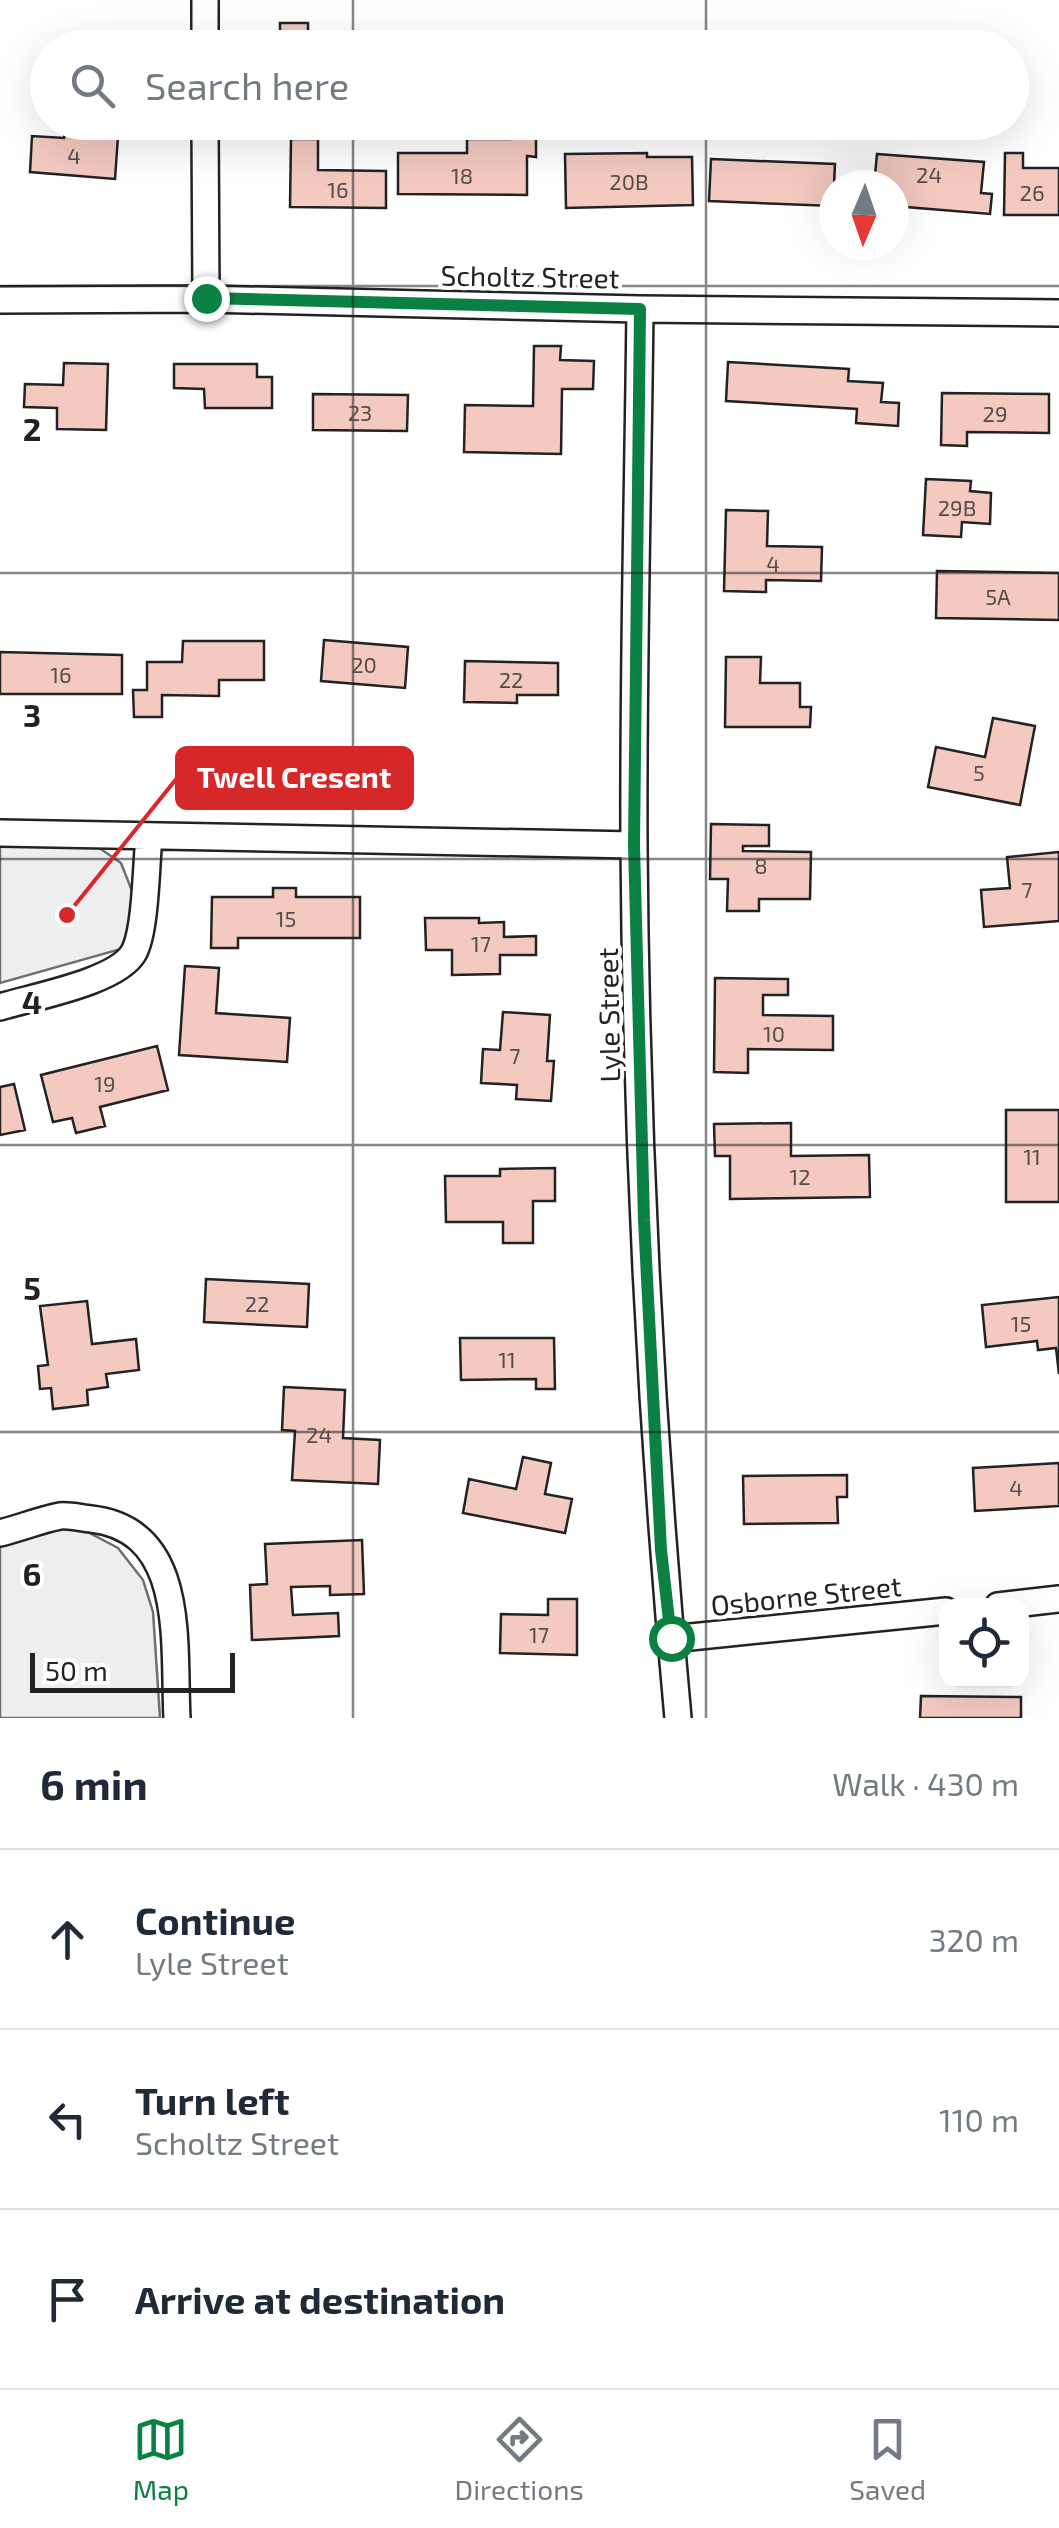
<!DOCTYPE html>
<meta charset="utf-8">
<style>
body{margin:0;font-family:"Exo 2",sans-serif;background:#f6f6f7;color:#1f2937}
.controls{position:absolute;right:30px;bottom:30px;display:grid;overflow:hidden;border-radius:20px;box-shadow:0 10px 40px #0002}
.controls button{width:90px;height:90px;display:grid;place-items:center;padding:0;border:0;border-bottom:2px solid #e0e1e3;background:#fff;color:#1f2937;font:50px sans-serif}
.compass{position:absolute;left:819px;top:170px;width:90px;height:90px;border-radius:50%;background:#fff;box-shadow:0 10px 40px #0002;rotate:182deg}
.scale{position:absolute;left:30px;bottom:25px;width:205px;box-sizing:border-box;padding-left:10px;border:5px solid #222;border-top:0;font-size:28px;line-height:35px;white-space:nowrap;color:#222;-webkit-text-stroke:8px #fff;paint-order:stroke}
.stop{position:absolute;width:30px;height:30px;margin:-22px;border:8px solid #0b8043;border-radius:50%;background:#fff}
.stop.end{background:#0b8043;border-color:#fff;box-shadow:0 2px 10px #0008}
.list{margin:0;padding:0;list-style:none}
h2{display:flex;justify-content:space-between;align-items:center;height:130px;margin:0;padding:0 40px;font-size:42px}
h2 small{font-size:32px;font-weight:400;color:#747a83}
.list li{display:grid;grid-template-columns:65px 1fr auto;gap:30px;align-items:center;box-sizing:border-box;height:180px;padding:0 40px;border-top:2px solid #e0e1e3}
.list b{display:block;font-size:38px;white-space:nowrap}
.list p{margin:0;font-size:32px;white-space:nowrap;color:#747a83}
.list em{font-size:32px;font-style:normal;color:#747a83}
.icon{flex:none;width:55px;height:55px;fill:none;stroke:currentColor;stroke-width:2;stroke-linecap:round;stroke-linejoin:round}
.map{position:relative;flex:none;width:1059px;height:1718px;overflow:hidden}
.search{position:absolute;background:#fff;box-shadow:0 10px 40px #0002;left:30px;right:30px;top:30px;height:110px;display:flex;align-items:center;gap:25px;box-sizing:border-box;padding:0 35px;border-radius:55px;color:#747a83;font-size:38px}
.sheet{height:670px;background:#fff}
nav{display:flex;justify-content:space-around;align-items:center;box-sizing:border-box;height:140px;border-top:2px solid #e0e1e3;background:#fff;font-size:28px;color:#747a83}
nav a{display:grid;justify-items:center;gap:5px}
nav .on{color:#0b8043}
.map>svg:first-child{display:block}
.green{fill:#eee;stroke:#6f6f6f;stroke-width:2.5}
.building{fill:#f3c9c0;stroke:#222;stroke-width:2.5}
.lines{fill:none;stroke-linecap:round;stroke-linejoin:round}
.minor-casing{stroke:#222;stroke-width:30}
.minor{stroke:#fff;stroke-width:25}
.route{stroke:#0b8043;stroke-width:12}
.grid{fill:none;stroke:#222;stroke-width:2.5;stroke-opacity:0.55}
.labels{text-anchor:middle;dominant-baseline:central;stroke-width:8;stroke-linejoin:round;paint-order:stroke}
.number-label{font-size:22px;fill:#564c4a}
.street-label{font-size:28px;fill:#222;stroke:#fff}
.grid-label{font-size:32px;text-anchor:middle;font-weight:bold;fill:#222;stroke:#fff;stroke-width:8;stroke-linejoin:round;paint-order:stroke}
.leader{fill:none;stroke:#d62828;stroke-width:4}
.callout-dot{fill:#d62828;stroke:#fff;stroke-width:4}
.callout{fill:#d62828;stroke:#d62828;stroke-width:4}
.callout-label{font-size:30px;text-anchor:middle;font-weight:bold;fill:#fff}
</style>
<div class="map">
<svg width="1059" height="1718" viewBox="0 0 1059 1718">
<rect width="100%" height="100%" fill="#fff"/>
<!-- green -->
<path class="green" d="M 0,834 L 79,834 L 121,863 L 134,896 L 132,934 L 121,949 L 0,983 Z
M 0,1528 L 80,1528 L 118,1548 L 143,1580 L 153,1612 L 160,1718 L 0,1718 Z"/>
<!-- building -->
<path class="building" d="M 280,23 L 308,23 L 308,34 L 378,34 L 378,48 L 280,45 Z
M 596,32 L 701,33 L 701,48 L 596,48 Z
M 66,122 L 119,122 L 115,179 L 30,172 L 32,136 L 64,138 Z
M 510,122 L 536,122 L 536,157 L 527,156 L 527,195 L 398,194 L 398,153 L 467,153 L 467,139 L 510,139 Z
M 291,139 L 318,139 L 318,170 L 386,171 L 386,208 L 290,207 Z
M 647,153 L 647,157 L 692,157 L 693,205 L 566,208 L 565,154 Z
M 1005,153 L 1023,153 L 1023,168 L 1059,168 L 1059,215 L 1004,215 Z
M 877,154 L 984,162 L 981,193 L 992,194 L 990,214 L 894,206 L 894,185 L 874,185 Z
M 711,159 L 835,164 L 833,206 L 709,201 Z
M 534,346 L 561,346 L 560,360 L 594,361 L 593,389 L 562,389 L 561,454 L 464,452 L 465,405 L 533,406 Z
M 728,362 L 849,369 L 848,381 L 883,383 L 881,402 L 899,403 L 898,426 L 856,423 L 857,409 L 726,401 Z
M 64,363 L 108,364 L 106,430 L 57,429 L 57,408 L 24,407 L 25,384 L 63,385 Z
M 174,364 L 257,364 L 257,377 L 272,377 L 272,408 L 205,408 L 204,389 L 174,388 Z
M 942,393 L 1049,394 L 1049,433 L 967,432 L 967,446 L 941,445 Z
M 313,394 L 408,395 L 407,431 L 313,430 Z
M 926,479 L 971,481 L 970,491 L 991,493 L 990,524 L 962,522 L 961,537 L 923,535 Z
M 726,510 L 768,511 L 767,546 L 822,547 L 821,581 L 766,580 L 766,592 L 724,591 Z
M 937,571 L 1059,573 L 1059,620 L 936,618 Z
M 324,640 L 408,647 L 405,688 L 321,681 Z
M 183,641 L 264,641 L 264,680 L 219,680 L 219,696 L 162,695 L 162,717 L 134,717 L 133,690 L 147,690 L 147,662 L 182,662 Z
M 0,652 L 122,655 L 122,694 L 0,694 Z
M 726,657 L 761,657 L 760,683 L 800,683 L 800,707 L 811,707 L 810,727 L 725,727 Z
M 465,661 L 558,663 L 558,695 L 517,695 L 517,703 L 464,702 Z
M 993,718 L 1035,726 L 1020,805 L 928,787 L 936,747 L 985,757 Z
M 711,824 L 769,825 L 769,846 L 743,846 L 743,851 L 811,852 L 810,899 L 759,899 L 759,911 L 727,911 L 728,879 L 710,879 Z
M 1059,852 L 1059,921 L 984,927 L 981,890 L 1010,888 L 1007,857 Z
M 273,888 L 296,888 L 296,897 L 360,897 L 360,938 L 238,938 L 238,948 L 211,948 L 212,897 L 273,897 Z
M 425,918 L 479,918 L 479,923 L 504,922 L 504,937 L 536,936 L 536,955 L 500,955 L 500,974 L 452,975 L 452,950 L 426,950 Z
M 185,966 L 219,968 L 216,1013 L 290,1018 L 287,1062 L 179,1055 Z
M 715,978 L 788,979 L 788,995 L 763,995 L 763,1015 L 833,1016 L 833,1050 L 748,1049 L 748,1073 L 714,1072 Z
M 503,1012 L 550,1015 L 547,1061 L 554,1061 L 551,1101 L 516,1099 L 517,1085 L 481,1083 L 483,1049 L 500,1050 Z
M 157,1046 L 168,1090 L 100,1107 L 105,1126 L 76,1133 L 72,1118 L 53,1122 L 41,1075 Z
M 14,1084 L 25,1130 L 0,1135 L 0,1087 Z
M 1006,1110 L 1059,1110 L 1059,1202 L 1006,1202 Z
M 791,1123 L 791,1156 L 869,1155 L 870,1197 L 730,1199 L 730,1156 L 715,1156 L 714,1124 Z
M 555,1168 L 555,1201 L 533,1201 L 533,1243 L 503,1243 L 503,1222 L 446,1222 L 445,1176 L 500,1176 L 500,1169 Z
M 206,1279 L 309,1284 L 307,1327 L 204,1322 Z
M 1059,1297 L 1059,1374 L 1056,1348 L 1038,1350 L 1037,1341 L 986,1347 L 982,1305 Z
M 87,1301 L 92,1344 L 136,1339 L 139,1370 L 106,1374 L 108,1387 L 87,1390 L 88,1405 L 53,1409 L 51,1388 L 40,1389 L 38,1366 L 48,1365 L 40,1306 Z
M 460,1338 L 554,1338 L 555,1389 L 536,1389 L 536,1379 L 461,1380 Z
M 284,1387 L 345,1390 L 343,1438 L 380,1440 L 378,1484 L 292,1480 L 295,1431 L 282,1430 Z
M 523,1457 L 551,1463 L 545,1494 L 572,1499 L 565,1533 L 463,1513 L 469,1479 L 516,1489 Z
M 1059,1463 L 1059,1506 L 975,1511 L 973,1468 Z
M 847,1475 L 847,1497 L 837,1497 L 838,1523 L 744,1524 L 743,1476 Z
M 362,1540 L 364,1594 L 330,1595 L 330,1586 L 291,1587 L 293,1615 L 338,1613 L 339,1636 L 252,1640 L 250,1585 L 267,1584 L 265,1544 Z
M 548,1599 L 577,1599 L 577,1655 L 500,1653 L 501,1614 L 548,1615 Z
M 921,1696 L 1021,1697 L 1021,1718 L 920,1718 Z"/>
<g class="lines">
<!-- minor casing -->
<g class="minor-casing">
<path id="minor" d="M 205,0 L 205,48
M 205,122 L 206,299
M 0,300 L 206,299 L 640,309 L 1059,313
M 640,309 C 638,487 633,666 634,844 C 636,1136 651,1428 678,1718
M 0,833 L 634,845
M 0,1007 C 32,997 118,982 134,952 C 146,929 146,865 149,837
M 0,1533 C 20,1528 40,1520 60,1516 C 70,1515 81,1518 91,1519 C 188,1530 173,1645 177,1718
M 998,1606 L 1059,1599
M 671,1639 L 946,1611"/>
</g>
<!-- minor -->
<use href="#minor" class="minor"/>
</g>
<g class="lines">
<!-- route -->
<path class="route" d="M 206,298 L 640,309 L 634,845 L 644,1220 L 661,1550 L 671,1638"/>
</g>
<!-- grid -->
<path class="grid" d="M 353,0 L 353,48M 706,0 L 706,48M 353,122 L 353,1718M 706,122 L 706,1718M 0,286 L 1059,286M 0,573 L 1059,573M 0,859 L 1059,859M 0,1145 L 1059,1145M 0,1432 L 1059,1432"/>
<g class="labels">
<!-- number labels -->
<g class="number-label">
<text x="74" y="155">4</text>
<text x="929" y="174">24</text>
<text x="462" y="175">18</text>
<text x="629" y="181">20B</text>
<text x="338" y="189">16</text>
<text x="1032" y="192">26</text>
<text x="360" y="412">23</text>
<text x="995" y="413">29</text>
<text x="957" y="507">29B</text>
<text x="773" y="563">4</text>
<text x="998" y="596">5A</text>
<text x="364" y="664">20</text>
<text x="61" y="674">16</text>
<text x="511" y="679">22</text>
<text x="979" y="772">5</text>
<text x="761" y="865">8</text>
<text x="1027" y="889">7</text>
<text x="286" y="918">15</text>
<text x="481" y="943">17</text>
<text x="774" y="1033">10</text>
<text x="515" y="1055">7</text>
<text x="105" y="1083">19</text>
<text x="1032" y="1156">11</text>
<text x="800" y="1176">12</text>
<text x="257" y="1303">22</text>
<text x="1021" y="1323">15</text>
<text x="507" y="1359">11</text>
<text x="319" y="1434">24</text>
<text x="1016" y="1487">4</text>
<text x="539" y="1634">17</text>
</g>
<!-- street labels -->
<g class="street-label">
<text transform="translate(530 276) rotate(1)">Scholtz Street</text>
<text transform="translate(608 1015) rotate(-91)">Lyle Street</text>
<text transform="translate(806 1595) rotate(-6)">Osborne Street</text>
</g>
</g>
<g class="grid-label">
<text x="32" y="441">2</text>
<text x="32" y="727">3</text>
<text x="32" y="1014">4</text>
<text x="32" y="1300">5</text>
<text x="32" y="1586">6</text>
</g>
<!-- callouts -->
<path class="leader" d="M67 915L177 778"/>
<circle class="callout-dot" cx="67" cy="915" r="10"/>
<rect class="callout" x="177" y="748" width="235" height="60" rx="10"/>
<g class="callout-label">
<text x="294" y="788">Twell Cresent</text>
</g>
</svg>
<div class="controls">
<button><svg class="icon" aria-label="locate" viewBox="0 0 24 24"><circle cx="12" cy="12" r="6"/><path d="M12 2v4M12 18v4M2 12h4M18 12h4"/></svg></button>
</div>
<svg class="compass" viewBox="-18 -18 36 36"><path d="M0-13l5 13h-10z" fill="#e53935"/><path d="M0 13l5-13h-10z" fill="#747a83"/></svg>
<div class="scale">50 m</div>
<div class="stop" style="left:671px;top:1638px"></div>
<div class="stop end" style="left:206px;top:298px"></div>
<div class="search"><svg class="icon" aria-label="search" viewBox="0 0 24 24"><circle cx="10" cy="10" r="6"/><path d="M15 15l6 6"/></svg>Search here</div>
</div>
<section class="sheet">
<h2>6 min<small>Walk · 430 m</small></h2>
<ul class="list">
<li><svg class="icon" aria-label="ahead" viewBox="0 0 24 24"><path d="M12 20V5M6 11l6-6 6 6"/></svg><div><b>Continue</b><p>Lyle Street</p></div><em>320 m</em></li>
<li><svg class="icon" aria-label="left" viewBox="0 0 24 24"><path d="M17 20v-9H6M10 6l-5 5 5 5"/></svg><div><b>Turn left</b><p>Scholtz Street</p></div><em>110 m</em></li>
<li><svg class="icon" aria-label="arrive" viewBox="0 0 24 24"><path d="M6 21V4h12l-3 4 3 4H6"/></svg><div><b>Arrive at destination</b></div></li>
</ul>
</section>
<nav>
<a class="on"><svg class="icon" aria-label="map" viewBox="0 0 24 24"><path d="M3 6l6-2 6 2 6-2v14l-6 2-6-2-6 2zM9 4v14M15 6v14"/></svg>Map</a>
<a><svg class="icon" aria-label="directions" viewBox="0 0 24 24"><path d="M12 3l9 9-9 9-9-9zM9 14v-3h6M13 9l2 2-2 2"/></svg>Directions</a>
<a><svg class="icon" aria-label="saved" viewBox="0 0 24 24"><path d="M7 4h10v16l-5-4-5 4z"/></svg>Saved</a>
</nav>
